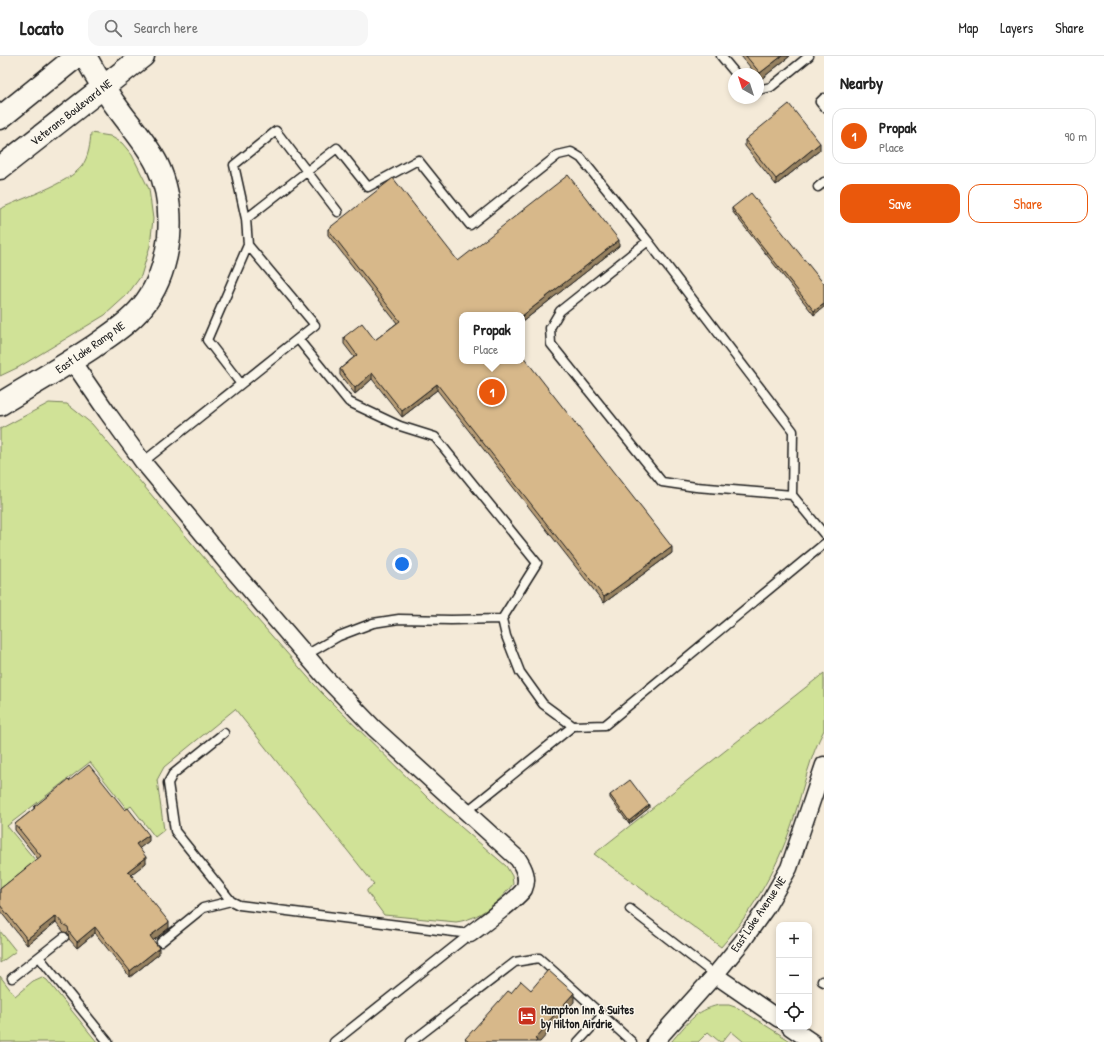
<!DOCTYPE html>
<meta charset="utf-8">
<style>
body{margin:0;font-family:"Patrick Hand",sans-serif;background:#f6f6f6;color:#222}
.controls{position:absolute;right:12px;bottom:12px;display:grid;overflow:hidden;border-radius:8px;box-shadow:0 2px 6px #0003}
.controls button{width:36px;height:36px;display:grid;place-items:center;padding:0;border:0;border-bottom:1px solid #e0e0e0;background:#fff;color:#222;font:20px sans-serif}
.compass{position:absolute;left:728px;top:12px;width:36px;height:36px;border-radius:50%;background:#fff;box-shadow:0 2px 6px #0003;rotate:321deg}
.you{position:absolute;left:402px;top:508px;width:14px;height:14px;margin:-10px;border:3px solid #fff;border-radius:50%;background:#1a73e8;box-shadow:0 0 0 6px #1a73e833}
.badge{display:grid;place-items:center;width:26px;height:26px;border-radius:50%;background:#ea580c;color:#fff;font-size:13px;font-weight:700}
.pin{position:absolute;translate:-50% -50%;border:2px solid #fff;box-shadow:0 1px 4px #0006}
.popup{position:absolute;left:459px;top:256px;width:66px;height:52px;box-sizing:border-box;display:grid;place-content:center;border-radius:8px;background:#fff;filter:drop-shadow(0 1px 3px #0005);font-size:13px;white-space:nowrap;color:#767676}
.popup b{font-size:15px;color:#222}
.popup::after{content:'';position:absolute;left:50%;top:100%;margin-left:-8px;border:8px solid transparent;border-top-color:#fff}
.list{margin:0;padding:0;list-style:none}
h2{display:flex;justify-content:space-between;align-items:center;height:52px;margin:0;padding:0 16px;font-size:17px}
h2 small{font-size:13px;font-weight:400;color:#767676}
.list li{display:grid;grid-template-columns:26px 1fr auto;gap:12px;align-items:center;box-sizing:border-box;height:56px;margin:0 8px 8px;padding:0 8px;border:1px solid #e0e0e0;border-radius:12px}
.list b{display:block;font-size:15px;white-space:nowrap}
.list p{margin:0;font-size:13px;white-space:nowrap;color:#767676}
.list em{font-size:13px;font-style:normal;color:#767676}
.actions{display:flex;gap:8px;padding:12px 16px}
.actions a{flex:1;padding:9px 0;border:1px solid #ea580c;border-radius:12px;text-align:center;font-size:14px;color:#ea580c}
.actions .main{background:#ea580c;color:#fff}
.icon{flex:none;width:22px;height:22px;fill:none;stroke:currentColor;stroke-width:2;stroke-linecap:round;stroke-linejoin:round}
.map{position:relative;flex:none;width:824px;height:986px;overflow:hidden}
header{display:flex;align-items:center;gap:24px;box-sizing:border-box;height:56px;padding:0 20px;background:#fff;border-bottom:1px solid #e0e0e0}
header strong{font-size:19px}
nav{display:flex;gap:22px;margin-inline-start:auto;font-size:14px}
.search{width:280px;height:36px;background:#f6f6f6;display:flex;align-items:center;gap:10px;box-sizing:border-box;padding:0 14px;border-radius:12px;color:#767676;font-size:15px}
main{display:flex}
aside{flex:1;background:#fff}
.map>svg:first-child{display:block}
.green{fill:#d0e297;stroke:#767f5a}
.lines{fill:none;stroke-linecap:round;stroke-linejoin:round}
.lane-casing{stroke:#1c1c1c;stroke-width:11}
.street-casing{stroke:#1c1c1c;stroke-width:19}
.secondary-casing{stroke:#1c1c1c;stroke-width:25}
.lane{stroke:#fbf7ec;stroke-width:8}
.street{stroke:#fbf7ec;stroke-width:16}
.secondary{stroke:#fbf7ec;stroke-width:22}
.wall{fill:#b99e77;stroke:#1c1c1c}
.shaded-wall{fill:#968161;stroke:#1c1c1c}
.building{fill:#d7b88a;stroke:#1c1c1c}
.labels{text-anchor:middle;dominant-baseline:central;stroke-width:3;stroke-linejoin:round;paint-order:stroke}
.street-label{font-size:12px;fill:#1c1c1c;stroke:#fbf7ec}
.poi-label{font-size:12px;font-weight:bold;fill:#1c1c1c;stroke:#fbf7ec;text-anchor:start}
</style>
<header>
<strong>Locato</strong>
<div class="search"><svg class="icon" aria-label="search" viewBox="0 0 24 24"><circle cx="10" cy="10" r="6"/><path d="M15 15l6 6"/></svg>Search here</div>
<nav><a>Map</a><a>Layers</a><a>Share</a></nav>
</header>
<main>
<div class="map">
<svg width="824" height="986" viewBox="0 0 824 986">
<rect width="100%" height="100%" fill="#f4ead8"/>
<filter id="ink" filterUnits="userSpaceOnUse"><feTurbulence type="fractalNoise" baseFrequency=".025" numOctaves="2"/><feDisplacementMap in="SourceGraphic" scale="8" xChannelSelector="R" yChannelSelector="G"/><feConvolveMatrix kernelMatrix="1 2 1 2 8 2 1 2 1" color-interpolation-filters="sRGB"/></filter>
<g filter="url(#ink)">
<!-- green -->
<path class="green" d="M 91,77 L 110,80 L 122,87 L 132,99 L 149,133 L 153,163 L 150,190 L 141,220 L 127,239 L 105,259 L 19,311 L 0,320 L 0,153 C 22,142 68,128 82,110 C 89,100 90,88 91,77 Z
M 49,347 L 67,348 L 92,368 L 221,522 L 321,636 L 431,745 L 506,810 L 512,820 L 513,828 C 498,847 479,863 456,866 L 384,859 L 367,836 L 367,834 L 374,828 L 235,653 L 164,711 L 157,724 L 164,774 L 155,781 L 131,750 L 127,753 L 90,706 L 7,770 L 36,805 L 0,834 L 0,373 Z
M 824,617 L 824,674 C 810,700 804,730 795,758 C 780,808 755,852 721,891 L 594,798 Z
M 0,875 L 16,895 L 0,907 Z
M 0,920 L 15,940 L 33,925 L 42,921 L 47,924 L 97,986 L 0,986 Z
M 719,949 L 729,949 L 738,952 L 792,986 L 744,986 L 731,975 L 722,986 L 720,986 L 708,976 L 698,986 L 671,986 C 686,969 695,954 719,949 Z"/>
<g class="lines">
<!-- lane casing -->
<g class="lane-casing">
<path id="lane" d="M 721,0 L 736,18
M 758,34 L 771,31 L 809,0
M 824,42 L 820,46 L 824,51
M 818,131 L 824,126
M 246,163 L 337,92 L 368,131 L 418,104 L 470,169 L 558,99 L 571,96 L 581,102 L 648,185 L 793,375 L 792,439 L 696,431 L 662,426 L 551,288 L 550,272 L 560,255 L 648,185
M 248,189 L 246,163 L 234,109 L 276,75 L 338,156
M 298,283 L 349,346 L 400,370 L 435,381 L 537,507 L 502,563 L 451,564 L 399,563 L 373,567 L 339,580 L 306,599
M 143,406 L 315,269 L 248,189 L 207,284 L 241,328
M 792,439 L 824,478
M 502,563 L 506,580 L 520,616 L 543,648 L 573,670 L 605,669 L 824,488
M 224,677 L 173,718 L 168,727 L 175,775 L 231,845 L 239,849 L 470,878
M 466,756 L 573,670
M 630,853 L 715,919
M 161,886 L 203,852 L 231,845
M 39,901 L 108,986
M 12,922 L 64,881
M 822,925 L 824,926
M 334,986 L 470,878
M 411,986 L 515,906 L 539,902 L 632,986
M 578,986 L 603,959"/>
</g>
<!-- street casing -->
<g class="street-casing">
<path id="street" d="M 72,305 L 107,356 L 143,406 L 232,513 L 324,620 L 374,672 L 518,803 C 524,812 529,822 524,833 C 518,843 482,869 470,878
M 715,919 L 779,963
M 790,971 L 812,986
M 655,986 L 715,919 L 742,886 L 766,852 L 789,812 L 824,709"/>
</g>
<!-- secondary casing -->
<g class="secondary-casing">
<path id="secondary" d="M 0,62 L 77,0
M 0,112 L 143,0
M 0,348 C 31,329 63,311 93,291 C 110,279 129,267 142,251 C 158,232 166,206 169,181 C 171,156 168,131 157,108 C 148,90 134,74 122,58 C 108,40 96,20 85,0"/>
</g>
<!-- lane -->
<use href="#lane" class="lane"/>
<!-- street -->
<use href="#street" class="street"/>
<!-- secondary -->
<use href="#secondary" class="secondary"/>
</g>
<!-- wall -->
<path class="wall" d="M 741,0 L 790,0 L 760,24 L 758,21 L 758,18 L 756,18 Z
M 745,84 L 820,94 L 776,129 L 745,90 Z
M 732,152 L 824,228 L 814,259 L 732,155 Z
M 328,173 L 458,205 L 619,190 L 522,266 L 522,259 L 462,259 L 672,497 L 604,547 L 437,334 L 402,361 L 372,323 L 355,338 L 340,319 L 340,313 L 354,301 L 344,288 L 344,281 L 375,284 L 397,267 L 328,179 Z
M 69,725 L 149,785 L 139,792 L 146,807 L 131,818 L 169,872 L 153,884 L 159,898 L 130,921 L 95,877 L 77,892 L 69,883 L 68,877 L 64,876 L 56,866 L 27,889 L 0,855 L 0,833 L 38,803 L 15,774 L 15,768 L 34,753 L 34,751 Z
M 610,739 L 649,752 L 629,768 L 610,742 Z"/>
<!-- shaded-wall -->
<path class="shaded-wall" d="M 782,0 L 790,0 L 760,24 L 760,17 Z
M 820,87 L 820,94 L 776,129 L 776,123 Z
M 619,184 L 619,190 L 522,266 L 522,260 Z
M 824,248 L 824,251 L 814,259 L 814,255 Z
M 372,317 L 372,323 L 355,338 L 355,332 Z
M 437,328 L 437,334 L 402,361 L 402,355 Z
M 672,491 L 672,497 L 604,547 L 604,541 Z
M 649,749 L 649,752 L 629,768 L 629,765 Z
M 149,779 L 149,785 L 136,795 L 136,788 Z
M 146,801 L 146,807 L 128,821 L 128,815 Z
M 56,860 L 56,866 L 27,889 L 27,883 Z
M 169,866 L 169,872 L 150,887 L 150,880 Z
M 95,871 L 95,877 L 77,892 L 77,886 Z
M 159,892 L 159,898 L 130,921 L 130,915 Z
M 574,937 L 574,946 L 549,973 L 549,976 L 540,986 L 535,986 L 535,983 L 548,966 Z"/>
<!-- building -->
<path class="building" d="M 746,0 L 782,0 L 760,17 Z
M 789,48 L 820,87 L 776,123 L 745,84 Z
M 568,119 L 619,184 L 522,260 L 522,259 L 462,259 L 462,305 L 522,305 L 522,299 L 672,491 L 604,541 L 437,328 L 402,355 L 372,317 L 355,332 L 340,313 L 357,299 L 344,281 L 362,267 L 375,284 L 400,265 L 328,173 L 393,122 L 458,205 Z
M 751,137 L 824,228 L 824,248 L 814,255 L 732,152 Z
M 89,709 L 125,754 L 128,752 L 149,779 L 136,788 L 146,801 L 128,815 L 169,866 L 150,880 L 159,892 L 130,915 L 95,871 L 77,886 L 69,876 L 68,871 L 64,869 L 56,860 L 27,883 L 0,849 L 0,833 L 41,800 L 15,768 L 35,752 L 34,751 L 68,724 L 69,725 Z
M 630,724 L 649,749 L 629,765 L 610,739 Z
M 548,914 L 574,937 L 548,966 L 549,967 L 535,983 L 537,984 L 536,986 L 469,986 L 465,983 L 508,935 L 511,937 L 521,925 L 531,934 Z"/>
</g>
<!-- icons -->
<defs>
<g id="hotel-square" transform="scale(1)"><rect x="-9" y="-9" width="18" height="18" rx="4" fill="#c8321e" stroke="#fbf7ec"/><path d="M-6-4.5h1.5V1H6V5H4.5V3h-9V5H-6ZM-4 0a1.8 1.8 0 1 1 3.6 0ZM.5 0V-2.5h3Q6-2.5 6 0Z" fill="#fff"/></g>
</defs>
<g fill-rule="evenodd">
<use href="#hotel-square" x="527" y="960"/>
</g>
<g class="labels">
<!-- street labels -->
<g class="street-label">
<text transform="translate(71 56) rotate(-38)">Veterans Boulevard NE</text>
<text transform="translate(90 291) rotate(-35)">East Lake Ramp NE</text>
<text transform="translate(758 858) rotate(-56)">East Lake Avenue NE</text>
</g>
<!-- poi labels -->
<g class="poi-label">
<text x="541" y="953">Hampton Inn &amp; Suites<tspan x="541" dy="14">by Hilton Airdrie</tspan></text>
</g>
</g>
</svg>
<div class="controls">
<button>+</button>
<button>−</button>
<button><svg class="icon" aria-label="locate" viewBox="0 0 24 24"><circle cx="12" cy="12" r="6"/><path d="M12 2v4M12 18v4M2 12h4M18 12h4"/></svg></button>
</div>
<svg class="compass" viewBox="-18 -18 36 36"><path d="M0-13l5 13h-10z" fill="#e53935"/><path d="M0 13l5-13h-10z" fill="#767676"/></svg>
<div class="you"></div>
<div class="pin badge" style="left:492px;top:336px">1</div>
<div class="popup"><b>Propak</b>Place</div>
</div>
<aside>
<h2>Nearby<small></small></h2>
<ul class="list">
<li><span class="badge">1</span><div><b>Propak</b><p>Place</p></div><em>90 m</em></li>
</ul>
<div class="actions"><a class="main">Save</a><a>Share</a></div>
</aside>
</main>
